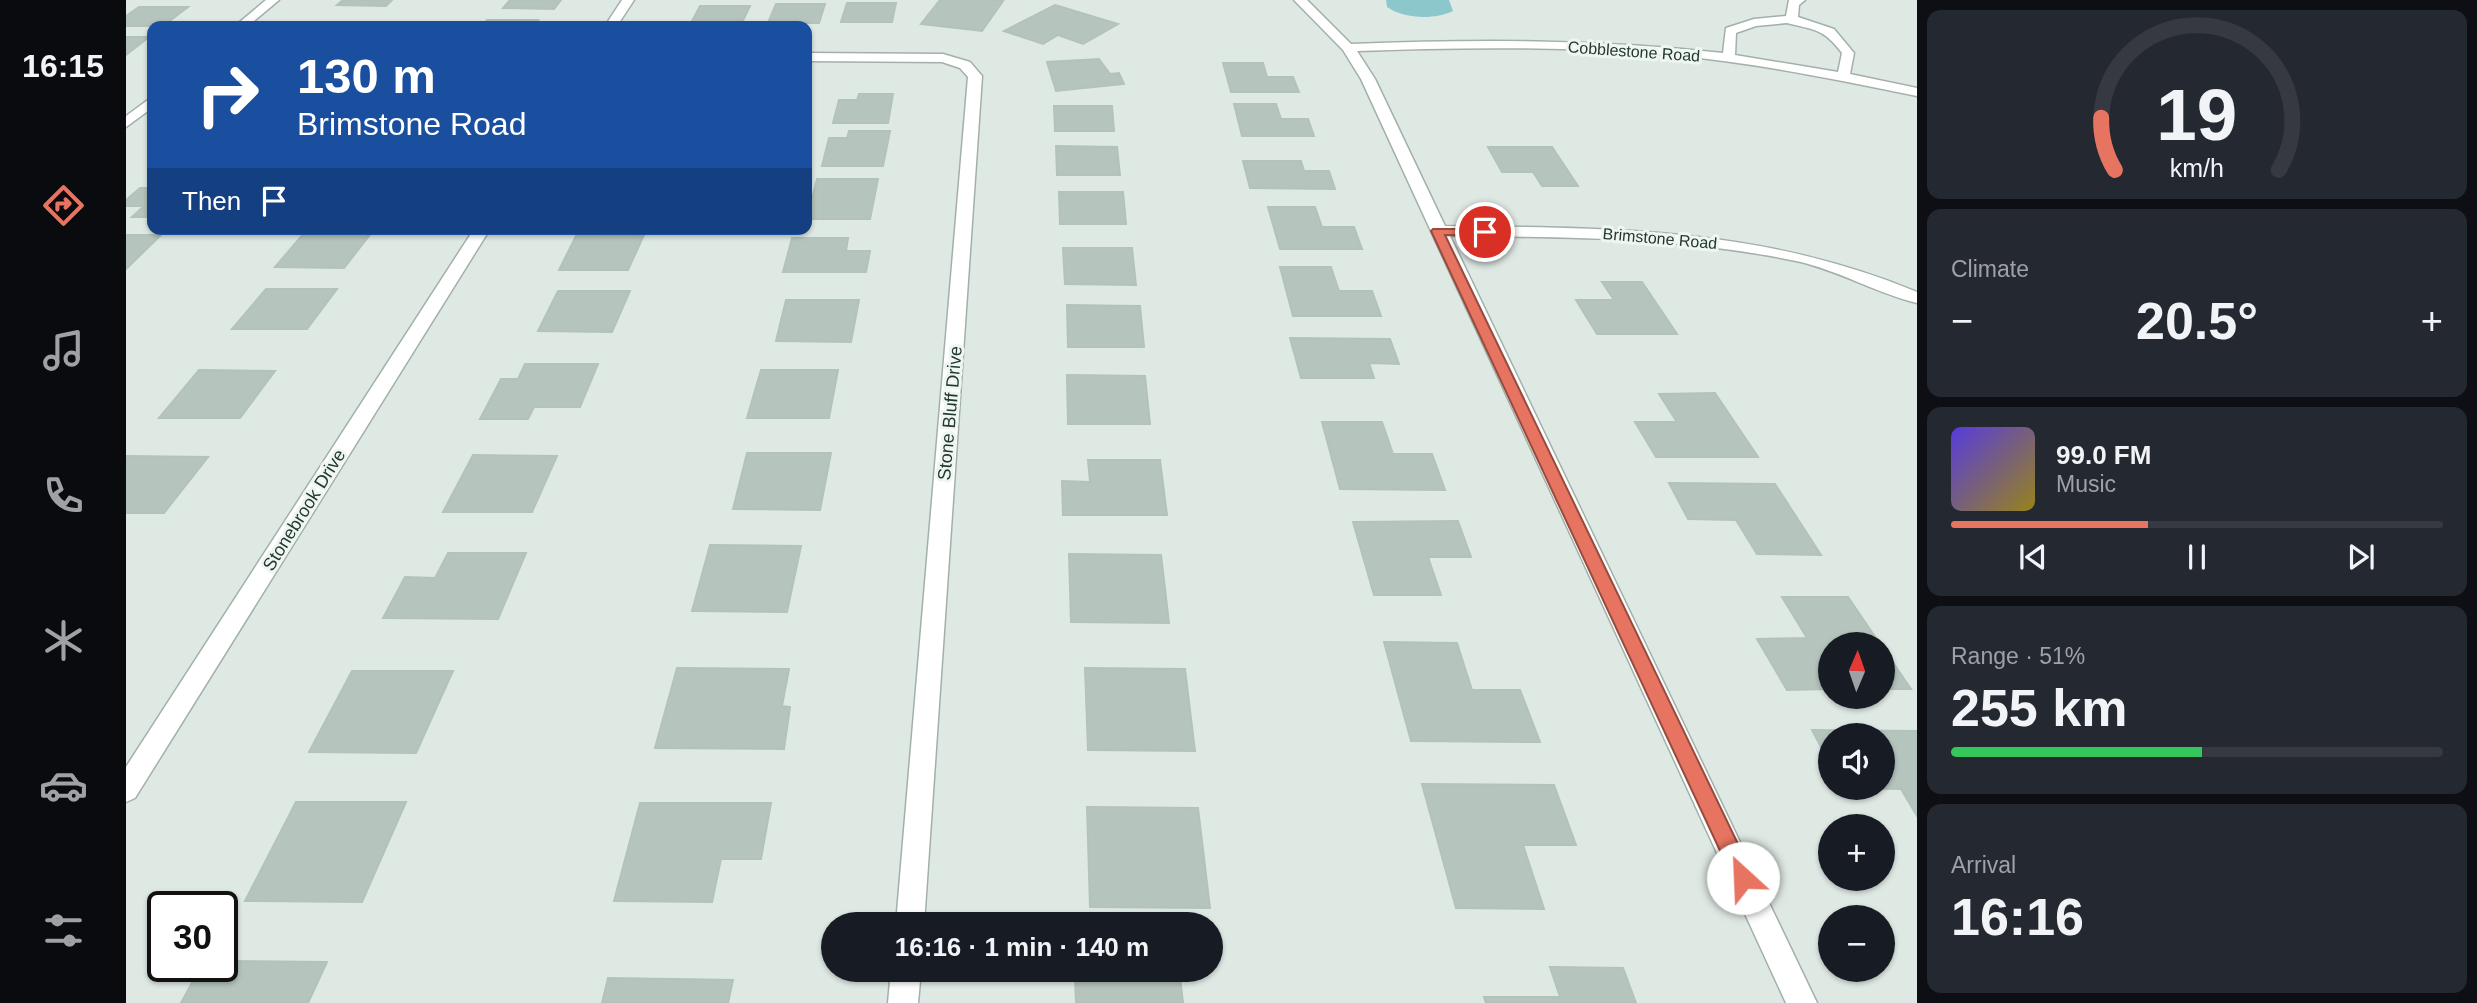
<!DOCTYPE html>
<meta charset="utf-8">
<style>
body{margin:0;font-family:Arial,sans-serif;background:#242831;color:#f1f3f6;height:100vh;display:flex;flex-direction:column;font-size:26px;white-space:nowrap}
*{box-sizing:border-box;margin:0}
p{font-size:23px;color:#9ea1a6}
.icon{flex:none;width:38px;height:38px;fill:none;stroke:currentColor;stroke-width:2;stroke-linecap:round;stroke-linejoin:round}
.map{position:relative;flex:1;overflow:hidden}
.side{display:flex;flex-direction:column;gap:10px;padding:10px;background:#0d0f14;width:560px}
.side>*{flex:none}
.guide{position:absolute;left:21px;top:21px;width:665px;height:214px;border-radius:14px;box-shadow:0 2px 5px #0004;background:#1a4fa0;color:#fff;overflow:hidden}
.needle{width:46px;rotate:2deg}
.controls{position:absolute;left:1692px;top:632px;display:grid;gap:14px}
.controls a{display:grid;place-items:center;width:77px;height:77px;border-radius:50%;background:#171b24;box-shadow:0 2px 5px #0004;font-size:35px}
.speed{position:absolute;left:21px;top:891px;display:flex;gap:14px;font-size:35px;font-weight:700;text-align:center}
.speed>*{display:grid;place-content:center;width:91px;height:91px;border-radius:50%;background:#171b24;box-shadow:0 2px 5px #0004;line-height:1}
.speed .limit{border:4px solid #111;border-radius:10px;background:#fff;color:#111}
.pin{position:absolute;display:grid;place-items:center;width:60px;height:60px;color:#fff;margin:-30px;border:4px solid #fff;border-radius:50%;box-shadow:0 2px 7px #0007}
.me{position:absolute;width:77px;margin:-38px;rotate:335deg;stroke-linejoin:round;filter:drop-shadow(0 0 5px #0008)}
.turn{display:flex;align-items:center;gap:24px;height:147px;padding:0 35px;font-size:32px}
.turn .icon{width:91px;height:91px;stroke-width:2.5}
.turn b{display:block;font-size:49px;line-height:60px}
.then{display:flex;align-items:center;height:66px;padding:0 35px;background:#0003;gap:14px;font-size:26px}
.big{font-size:52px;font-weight:700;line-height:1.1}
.side .tile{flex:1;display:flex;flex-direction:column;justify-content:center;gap:10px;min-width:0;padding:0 24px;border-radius:14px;background:#242831}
.side .dial{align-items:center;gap:0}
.dial svg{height:182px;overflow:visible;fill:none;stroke:#363941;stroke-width:7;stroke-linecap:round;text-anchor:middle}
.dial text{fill:#f1f3f6;stroke:none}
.song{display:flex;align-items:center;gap:21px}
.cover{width:84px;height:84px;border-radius:10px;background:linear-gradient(135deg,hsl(250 70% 55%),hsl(50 70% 35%))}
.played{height:7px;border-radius:4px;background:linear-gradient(90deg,#e77460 40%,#363941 40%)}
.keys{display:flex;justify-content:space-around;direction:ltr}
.heat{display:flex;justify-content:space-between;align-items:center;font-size:38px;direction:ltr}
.charge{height:10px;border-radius:5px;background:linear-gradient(90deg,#34c759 51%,#363941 0)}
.trip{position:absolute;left:695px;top:912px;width:402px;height:70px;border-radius:35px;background:#171b24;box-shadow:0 2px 5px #0004;font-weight:700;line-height:70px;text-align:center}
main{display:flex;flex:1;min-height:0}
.tabs{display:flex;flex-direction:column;width:126px;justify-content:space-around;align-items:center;background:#090b0e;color:#9ea1a6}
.tabs .icon{width:49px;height:49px}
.tabs .active{color:#e77460}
.tabs b{font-size:32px;color:#f1f3f6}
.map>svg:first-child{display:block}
</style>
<main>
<nav class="tabs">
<b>16:15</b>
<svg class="icon active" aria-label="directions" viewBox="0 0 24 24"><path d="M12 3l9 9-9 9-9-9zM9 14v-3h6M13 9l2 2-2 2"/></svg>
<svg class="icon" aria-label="music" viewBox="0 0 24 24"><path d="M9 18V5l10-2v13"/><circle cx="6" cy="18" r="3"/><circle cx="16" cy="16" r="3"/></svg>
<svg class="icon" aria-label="phone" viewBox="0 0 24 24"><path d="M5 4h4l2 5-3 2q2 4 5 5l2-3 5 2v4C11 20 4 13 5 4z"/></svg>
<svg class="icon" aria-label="climate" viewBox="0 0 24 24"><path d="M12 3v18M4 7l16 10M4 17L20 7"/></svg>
<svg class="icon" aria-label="car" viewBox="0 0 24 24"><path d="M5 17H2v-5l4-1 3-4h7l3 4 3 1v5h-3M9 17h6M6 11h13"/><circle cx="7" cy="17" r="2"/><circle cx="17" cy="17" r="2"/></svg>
<svg class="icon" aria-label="filters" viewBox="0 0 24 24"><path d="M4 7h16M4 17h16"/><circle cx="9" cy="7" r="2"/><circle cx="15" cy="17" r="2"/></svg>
</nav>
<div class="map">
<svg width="1791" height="1003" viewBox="0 0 1791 1003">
<rect width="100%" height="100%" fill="#dfe9e4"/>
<path fill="#8bc7cb" d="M1260,0H1323L1327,11C1308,20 1278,19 1261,7Z"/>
<path fill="#b5c4bd" stroke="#b3c2ba" stroke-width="2" d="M217,0H266L260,6L211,5Z
M384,0H435L428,9L377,8Z
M814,0H869L877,1L856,31L795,24Z
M721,3H770L766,22H715Z
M650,4H699L693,23H642Z
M929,5L992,24L957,44L932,35L917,44L878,31Z
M574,6H624L615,25H564Z
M13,7H62L37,26H0V16Z
M361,20H412L407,26H356Z
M196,23H246L243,26H192Z
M0,37H23L0,55Z
M973,59L984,74L993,73L998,84L930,91L921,62Z
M1097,63H1137L1141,77H1167L1173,92H1105Z
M733,94H767L762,123H707L713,100H731Z
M1108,104H1150L1155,119H1182L1188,136H1116Z
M928,106H986L988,131H929Z
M723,131H764L757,166H696L703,138H721Z
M930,146L991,147L994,175H931Z
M1362,147H1426L1452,186H1416L1407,172H1376Z
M1117,161H1175L1178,171H1203L1209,189L1124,188Z
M691,179H752L744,219H681Z
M14,188H26V217H6L18,206H0V200Z
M933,192H997L1000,224H934Z
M1142,207H1189L1196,227H1228L1236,249H1154Z
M179,232H246L218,268L149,267Z
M451,234L518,235L502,270H433Z
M0,235H35L0,269Z
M666,238H722L720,251H744L740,272H657Z
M937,248H1006L1010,285L939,284Z
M1154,267H1205L1213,291H1246L1255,316H1167Z
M1476,282H1516L1551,334H1471L1450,300H1488Z
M140,289H211L181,329H106Z
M432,291H504L486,332L412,331Z
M660,300H733L725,342L650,341Z
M941,305L1014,306L1018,347H942Z
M1164,338L1264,339L1273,364L1243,363L1248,378H1175Z
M399,364H472L454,407H408L402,419H354L375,379H392Z
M73,370L149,371L114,418H33Z
M635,370H712L703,418H621Z
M941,375L1019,376L1024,424H942Z
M1589,393L1632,457H1530L1509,422H1551L1533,394Z
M1196,422H1256L1267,454H1306L1319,490L1214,489Z
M621,453H705L694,510L607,509Z
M347,455L431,456L406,512H317Z
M0,456L82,457L38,513H0Z
M962,460H1034L1041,515H937L936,481L964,482Z
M1543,483L1649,484L1695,555L1631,554L1610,520L1562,519Z
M1332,521L1345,557H1302L1315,595H1248L1227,522Z
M584,545L675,546L661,612L566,611Z
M322,553H400L372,619L257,618L279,577L309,578Z
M943,554L1035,555L1043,623L945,622Z
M1656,597H1722L1754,644H1704V689L1661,690L1631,639L1681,638Z
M1258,642L1331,643L1346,690H1394L1414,742L1285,741Z
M1757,648L1785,689H1757Z
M551,668L663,669L656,706L664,707L658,749L529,748Z
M959,668L1059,669L1069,751L962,750Z
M226,671H327L290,753L183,752Z
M1686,730L1791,731V816L1775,789L1718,788H1757V735H1704V764Z
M1296,784L1428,785L1450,845H1397L1418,909L1330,908Z
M170,802H280L236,902L119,901Z
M514,803H645L635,859H595L586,902L488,901Z
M961,807L1072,808L1084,908L964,907Z
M96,961L201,962L182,1003H55L75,966H96Z
M1424,967L1497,968L1510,1003H1360L1358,997H1434Z
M949,977H1054L1057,1003H950Z
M482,978L607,980L602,1003H476Z"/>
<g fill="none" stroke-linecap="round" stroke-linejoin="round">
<g stroke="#a3b0aa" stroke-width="3">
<path id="minor" d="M140,0H153L122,26H109Z
M496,0H508L491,26H479Z
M1168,0H1181L1225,44C1350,39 1473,39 1597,53L1600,28L1628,19L1660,16L1663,0H1679L1673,5L1672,17L1708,29L1728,53L1724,74L1791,88V96C1713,80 1635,64 1555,56C1447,46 1339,47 1231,51L1249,79L1319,226C1486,228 1634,227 1791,292V303C1750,293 1712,270 1670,261C1556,237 1440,237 1324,236L1691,1003H1660L1235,79L1217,50ZM1661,23C1688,30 1697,28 1716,53L1712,72L1609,55L1610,33L1630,26Z
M681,53L817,54L844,62L856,76L798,924H770L842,77L834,68L816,62L681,61Z
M26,97V108L0,127V116Z
M348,229H364L9,798L0,802V767Z
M765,970H795L792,1003H762Z"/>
</g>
<use href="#minor" fill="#fff" fill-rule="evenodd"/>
</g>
<path fill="#e77460" stroke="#964b3e" stroke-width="2" d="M1307,229H1359L1365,232L1359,236L1319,235L1625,871L1628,878L1625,885L1617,888L1610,885L1305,231Z"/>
<g text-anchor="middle" stroke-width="6" stroke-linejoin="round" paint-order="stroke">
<g font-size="16" fill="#223830" stroke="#eff6f2">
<text transform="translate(1508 51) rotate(4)" y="6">Cobblestone Road</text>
<text transform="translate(1534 238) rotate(5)" y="6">Brimstone Road</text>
</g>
<g font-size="18" fill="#223830" stroke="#eff6f2">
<text transform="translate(824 413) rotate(-85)" y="6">Stone Bluff Drive</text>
<text transform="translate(178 510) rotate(-58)" y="6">Stonebrook Drive</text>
</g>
</g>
</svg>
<div class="controls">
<a><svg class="needle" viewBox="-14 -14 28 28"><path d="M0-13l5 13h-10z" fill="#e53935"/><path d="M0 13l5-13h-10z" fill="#9ea1a6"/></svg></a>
<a><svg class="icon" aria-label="sound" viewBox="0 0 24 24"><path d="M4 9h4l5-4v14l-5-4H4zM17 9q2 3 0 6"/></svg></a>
<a>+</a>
<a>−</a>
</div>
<div class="speed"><div class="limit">30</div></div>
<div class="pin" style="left:1359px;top:232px;background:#d93025"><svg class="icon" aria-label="arrive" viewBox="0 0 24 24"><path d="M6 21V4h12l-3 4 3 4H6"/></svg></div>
<svg class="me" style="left:1617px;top:878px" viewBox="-20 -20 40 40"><circle r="19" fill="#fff"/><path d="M0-13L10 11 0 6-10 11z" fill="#e77460"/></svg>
<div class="trip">16:16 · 1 min · 140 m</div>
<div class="guide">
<div class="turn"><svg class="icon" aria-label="right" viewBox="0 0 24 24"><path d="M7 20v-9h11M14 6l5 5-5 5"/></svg><div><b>130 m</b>Brimstone Road</div></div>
<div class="then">Then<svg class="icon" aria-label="arrive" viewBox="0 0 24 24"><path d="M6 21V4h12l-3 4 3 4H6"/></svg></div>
</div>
</div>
<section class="side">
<div class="tile dial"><svg viewBox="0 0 100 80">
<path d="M14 69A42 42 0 1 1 86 69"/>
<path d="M14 69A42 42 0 0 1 8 46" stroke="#e77460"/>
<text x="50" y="56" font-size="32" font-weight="700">19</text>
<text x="50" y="72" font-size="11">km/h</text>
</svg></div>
<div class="tile"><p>Climate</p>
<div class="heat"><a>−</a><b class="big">20.5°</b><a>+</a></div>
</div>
<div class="tile">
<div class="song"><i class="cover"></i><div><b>99.0 FM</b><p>Music</p></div></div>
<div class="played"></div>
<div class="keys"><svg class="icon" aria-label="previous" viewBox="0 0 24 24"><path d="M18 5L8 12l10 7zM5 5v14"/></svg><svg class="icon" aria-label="pause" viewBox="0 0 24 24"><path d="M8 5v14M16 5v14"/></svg><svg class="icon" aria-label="next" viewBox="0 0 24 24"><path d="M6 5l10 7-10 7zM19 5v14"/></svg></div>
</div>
<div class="tile"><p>Range · 51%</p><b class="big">255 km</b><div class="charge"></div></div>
<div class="tile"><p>Arrival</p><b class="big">16:16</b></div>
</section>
</main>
